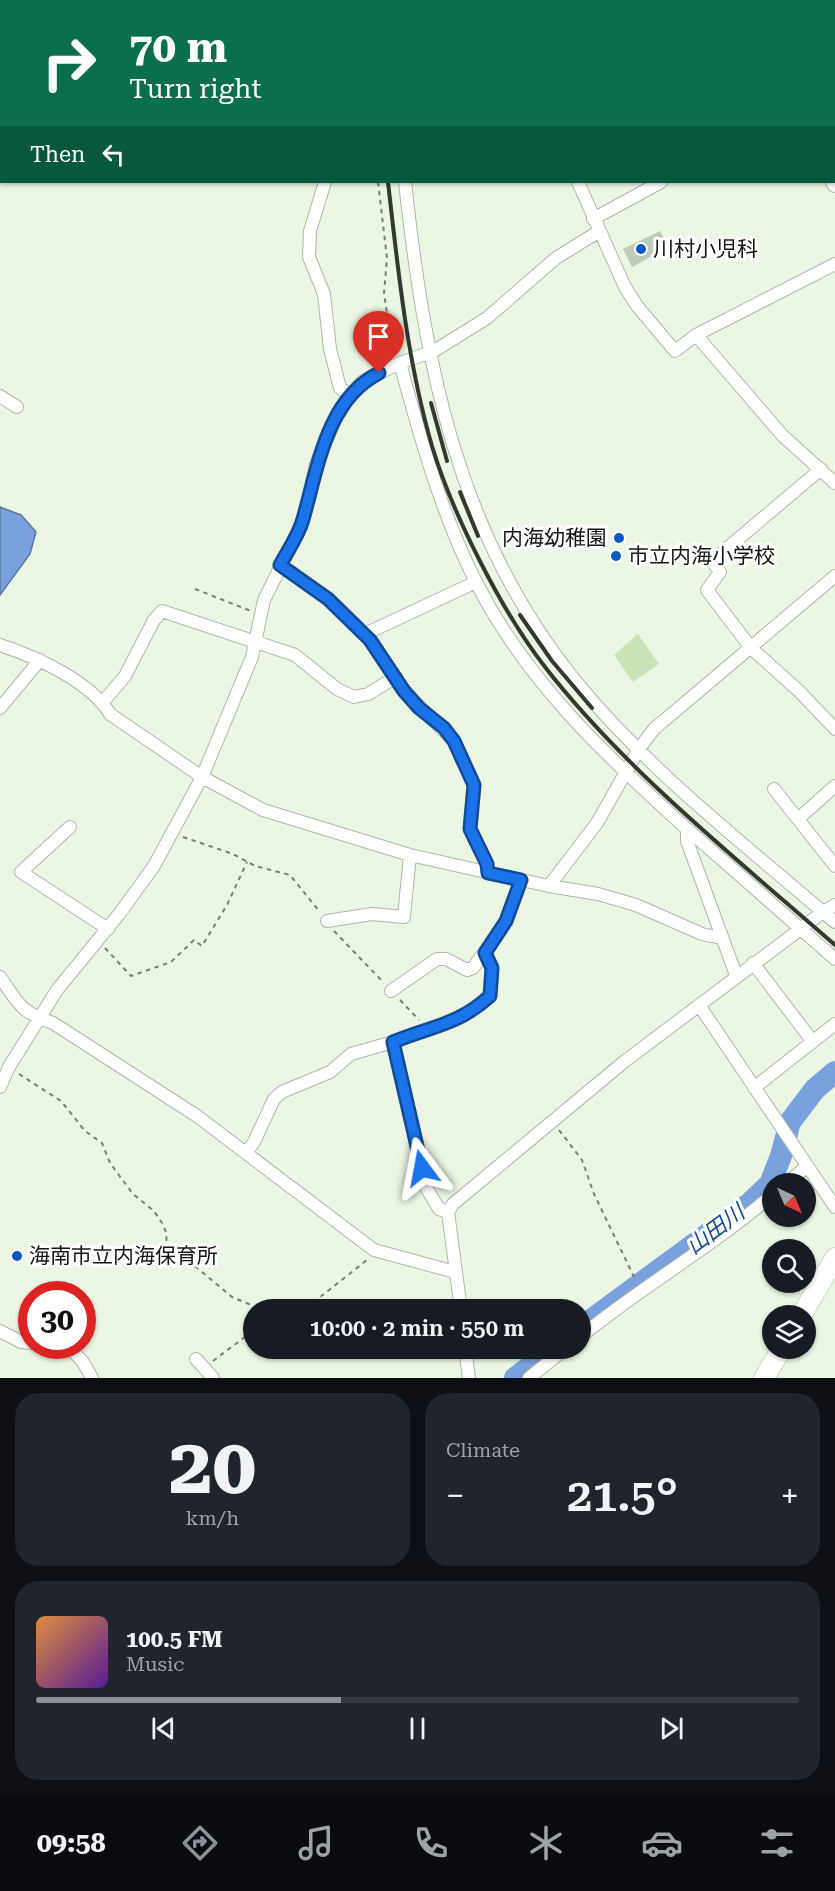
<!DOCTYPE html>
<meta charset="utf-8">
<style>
body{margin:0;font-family:"Roboto Serif","Noto Sans JP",serif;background:#20242c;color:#f1f3f6;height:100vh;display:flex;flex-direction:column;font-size:22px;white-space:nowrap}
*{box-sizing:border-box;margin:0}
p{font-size:20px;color:#9ea1a6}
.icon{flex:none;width:33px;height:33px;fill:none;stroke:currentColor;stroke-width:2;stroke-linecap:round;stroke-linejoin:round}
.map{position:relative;height:1378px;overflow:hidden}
.sheet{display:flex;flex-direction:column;gap:15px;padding:15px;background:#0d0f14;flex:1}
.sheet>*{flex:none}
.hud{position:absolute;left:0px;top:0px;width:836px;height:183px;box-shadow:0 2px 4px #0004;background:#0b6e4f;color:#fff;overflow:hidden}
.needle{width:39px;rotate:136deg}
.controls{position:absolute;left:762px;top:1173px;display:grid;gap:12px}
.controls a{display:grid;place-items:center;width:54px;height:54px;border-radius:50%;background:#171b24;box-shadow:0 2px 4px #0004;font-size:30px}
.speed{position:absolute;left:18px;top:1281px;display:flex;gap:12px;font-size:30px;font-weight:700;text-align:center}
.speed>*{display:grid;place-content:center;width:78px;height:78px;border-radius:50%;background:#171b24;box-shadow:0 2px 4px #0004;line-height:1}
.speed .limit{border:9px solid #d22;background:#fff;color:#111}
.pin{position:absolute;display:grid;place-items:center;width:51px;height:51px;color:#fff;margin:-62px -26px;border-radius:50% 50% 50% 0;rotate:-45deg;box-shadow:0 0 6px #0007}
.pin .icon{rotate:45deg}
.me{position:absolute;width:66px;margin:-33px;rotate:347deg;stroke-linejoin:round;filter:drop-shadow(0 0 4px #0008)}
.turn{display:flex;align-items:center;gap:21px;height:126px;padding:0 30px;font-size:27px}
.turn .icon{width:78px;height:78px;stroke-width:2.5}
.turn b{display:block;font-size:42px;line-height:51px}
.then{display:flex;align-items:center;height:57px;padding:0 30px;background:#0003;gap:12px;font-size:22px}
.big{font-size:45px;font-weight:600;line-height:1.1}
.sheet .widget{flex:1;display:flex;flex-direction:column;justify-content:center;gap:9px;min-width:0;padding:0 21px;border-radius:24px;background:#20242c}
.sheet .dial{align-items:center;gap:0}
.dial b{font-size:78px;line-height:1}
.song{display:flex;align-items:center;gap:18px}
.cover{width:72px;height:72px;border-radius:9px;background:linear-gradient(135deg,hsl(30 70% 55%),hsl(270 70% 35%))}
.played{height:6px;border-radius:3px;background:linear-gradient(90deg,#8c9099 40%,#363941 40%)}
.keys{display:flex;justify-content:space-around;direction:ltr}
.heat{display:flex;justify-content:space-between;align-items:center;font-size:33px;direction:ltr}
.sheet .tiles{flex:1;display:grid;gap:15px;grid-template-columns:1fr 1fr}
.widget:last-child{grid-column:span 2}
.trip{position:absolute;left:243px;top:1299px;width:348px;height:60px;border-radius:30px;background:#171b24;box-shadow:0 2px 4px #0004;font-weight:600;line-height:60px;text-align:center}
.tabs{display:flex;height:96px;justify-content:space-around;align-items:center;background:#090b0e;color:#9ea1a6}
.tabs .icon{width:42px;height:42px}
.tabs .active{color:#8c9099}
.tabs b{font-size:27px;color:#f1f3f6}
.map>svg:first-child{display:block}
</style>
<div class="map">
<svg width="835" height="1378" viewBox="0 0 835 1378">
<rect width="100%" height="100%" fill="#ebf6e4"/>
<path fill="#cae2b8" d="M638,634L659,664L633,682L614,655Z"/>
<path fill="#79a1dd" stroke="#5a779f" stroke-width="1.5" d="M0,507L21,515L36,532L30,554L0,595Z"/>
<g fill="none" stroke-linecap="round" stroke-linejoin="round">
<path stroke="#79a1dd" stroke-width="22" d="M580,1328L750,1203L770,1184L781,1156L790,1122L815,1089L835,1072
M515,1378L554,1348"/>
</g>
<path fill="#c0caba" d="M660,231L667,244L659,249L660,252L632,267L623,249Z"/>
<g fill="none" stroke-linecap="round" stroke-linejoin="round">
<g stroke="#aeb8a7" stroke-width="14">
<path id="minor" d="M301,0L302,2
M387,0V2
M541,0V2
M622,0L623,2
M731,0L732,2
M249,2L254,0
M654,2L657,0
M0,86L2,85
M834,94L835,93
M834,123H835
M325,182L310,231L309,257L324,294L330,349L340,388L350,395
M405,182C425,365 457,537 578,684C649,770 739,840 823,912L835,905
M578,182L625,287L637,306L675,351L696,335L835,264
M593,219L661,182
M696,335L782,435L835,483
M400,363C420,437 441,513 476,582C526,681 606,756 687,829V841L736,975
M0,396L17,407
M821,469L712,561L720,572L707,590L751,648L800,692L835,729
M281,565L329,599L371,640L404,691L454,741L474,785L470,829L487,864L488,873
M365,634L476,582
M0,645C36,657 90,681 110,714L202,777L263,810L410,855L549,886L598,894L636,905L702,934L721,938
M103,702L125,676L154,620L162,611L295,655L337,689L354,697L368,694L396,677
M0,708L40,660
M774,789L835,866
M798,819L835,786
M70,827L21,872L108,929
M687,829L835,959
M549,886L597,823L639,749L654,729L835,576
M327,921L372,914L404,917L410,855
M753,963L813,1042
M0,977C19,1004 20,1012 53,1023L197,1116L374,1250L455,1272
M391,991L437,959H446L467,970L473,968L506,921L521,880
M699,1005L835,1207
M0,1087L9,1067L57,990L120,913L154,866L202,777L252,657L264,600L303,522L316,464L335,420L350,395L363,381L400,363L434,351L487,318L556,258L598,232
M754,1088L835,1024
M246,1153L254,1142L274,1099L282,1092L330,1072L351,1054L393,1042
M786,1184L806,1167
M448,1212L439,1209L427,1189L393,1042C431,1026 457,1025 490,996L492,968L485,953
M461,1310L448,1212L453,1204L625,1061L823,912L835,922
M0,1331L21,1342L32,1343
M580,1337C642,1286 712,1247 772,1195
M68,1346L83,1362L92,1378
M465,1348L469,1378
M196,1359L213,1378
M529,1378L566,1348"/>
</g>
<g stroke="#aeb8a7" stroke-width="18">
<path id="secondary" d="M756,0V2
M834,182L835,184"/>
</g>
<g stroke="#aeb8a7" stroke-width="21">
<path id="trunk" d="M801,1316L835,1258
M764,1378L782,1348"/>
</g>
<path stroke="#7a8175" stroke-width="2" stroke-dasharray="4.5 4.5" stroke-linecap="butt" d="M358,0V2
M378,182L387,258L384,293L393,354
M195,589L251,611
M183,837L233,854L255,866L290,875L320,912
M334,931L384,983
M105,948L131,976L171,962L194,940L202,946L227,905L247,862
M400,1000L419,1020
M19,1074L61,1101L85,1131L102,1143L110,1163L133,1194L154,1211L162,1223L166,1232L167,1248L196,1267L232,1297L263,1310
M559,1130L582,1160L594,1194L635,1279
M297,1310L315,1301L367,1260
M213,1361L254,1330"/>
<use href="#minor" stroke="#fff" stroke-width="12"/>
<use href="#secondary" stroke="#fff" stroke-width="16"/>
<use href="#trunk" stroke="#fff" stroke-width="20"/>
<path stroke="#343831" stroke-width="4" d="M377,0V2
M388,182C398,270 407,360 432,446C452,513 502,612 545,667C625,770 737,859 835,945
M431,403L447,461
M460,492L478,536
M520,615L552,661L592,708"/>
</g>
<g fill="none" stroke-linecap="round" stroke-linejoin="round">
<g stroke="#114b97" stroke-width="15">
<path id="route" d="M379,373C326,400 318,468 303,519C299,535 288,550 280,565L328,599L370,640L404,691L419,708L444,728L454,741L474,785L470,829L487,864L488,873L521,880L506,921L485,953L492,968L490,996C457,1026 431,1026 393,1042L422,1168"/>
</g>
<use href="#route" stroke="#1a73e8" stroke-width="10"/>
</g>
<g fill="#0959c3" stroke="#fff" stroke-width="2">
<circle cx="641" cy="249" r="6"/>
<circle cx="619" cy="538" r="6"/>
<circle cx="616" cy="556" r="6"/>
<circle cx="17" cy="1256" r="6"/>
</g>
<g text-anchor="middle" stroke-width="6" stroke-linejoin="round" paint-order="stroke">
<g font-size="21" fill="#11140f" stroke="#fff" text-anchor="start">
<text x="653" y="256">川村小児科</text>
<text x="607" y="545" text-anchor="end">内海幼稚園</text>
<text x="628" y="563">市立内海小学校</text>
<text x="29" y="1263">海南市立内海保育所</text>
</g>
<g font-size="22" font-style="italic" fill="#194991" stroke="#fff">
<text transform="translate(715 1229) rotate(-37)" y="8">山田川</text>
</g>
</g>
</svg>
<div class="controls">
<a><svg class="needle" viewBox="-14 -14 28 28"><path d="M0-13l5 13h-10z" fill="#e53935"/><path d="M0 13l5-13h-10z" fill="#9ea1a6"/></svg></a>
<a><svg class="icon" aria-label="search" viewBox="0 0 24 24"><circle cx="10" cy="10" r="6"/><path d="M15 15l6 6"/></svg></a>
<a><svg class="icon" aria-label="layers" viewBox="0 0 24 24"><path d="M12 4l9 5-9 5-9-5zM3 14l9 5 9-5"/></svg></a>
</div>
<div class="speed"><div class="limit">30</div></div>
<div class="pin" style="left:379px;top:373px;background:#d93025"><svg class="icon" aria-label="arrive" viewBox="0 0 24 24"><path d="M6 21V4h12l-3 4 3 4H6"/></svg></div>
<svg class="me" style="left:422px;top:1168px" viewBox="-20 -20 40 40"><path d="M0-17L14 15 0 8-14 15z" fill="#1a73e8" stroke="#fff" stroke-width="4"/></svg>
<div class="trip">10:00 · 2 min · 550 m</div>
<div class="hud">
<div class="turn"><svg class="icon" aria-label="right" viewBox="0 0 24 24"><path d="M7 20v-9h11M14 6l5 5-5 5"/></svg><div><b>70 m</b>Turn right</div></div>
<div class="then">Then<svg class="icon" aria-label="left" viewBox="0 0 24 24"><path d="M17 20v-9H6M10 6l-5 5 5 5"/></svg></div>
</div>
</div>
<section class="sheet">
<div class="tiles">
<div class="widget dial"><b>20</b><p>km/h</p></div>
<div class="widget"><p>Climate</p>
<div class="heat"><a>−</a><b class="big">21.5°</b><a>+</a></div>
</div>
<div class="widget">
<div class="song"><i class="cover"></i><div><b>100.5 FM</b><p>Music</p></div></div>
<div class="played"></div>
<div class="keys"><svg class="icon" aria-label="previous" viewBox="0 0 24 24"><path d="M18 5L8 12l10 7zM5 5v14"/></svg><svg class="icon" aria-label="pause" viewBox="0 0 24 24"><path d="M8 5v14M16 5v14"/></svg><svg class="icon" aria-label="next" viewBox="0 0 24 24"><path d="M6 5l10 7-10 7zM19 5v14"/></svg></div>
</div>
</div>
</section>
<nav class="tabs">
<b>09:58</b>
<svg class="icon active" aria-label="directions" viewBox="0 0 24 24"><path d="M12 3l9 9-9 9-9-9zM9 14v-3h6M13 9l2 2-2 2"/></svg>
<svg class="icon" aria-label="music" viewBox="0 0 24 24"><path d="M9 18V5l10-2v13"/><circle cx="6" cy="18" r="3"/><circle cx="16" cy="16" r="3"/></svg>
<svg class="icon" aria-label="phone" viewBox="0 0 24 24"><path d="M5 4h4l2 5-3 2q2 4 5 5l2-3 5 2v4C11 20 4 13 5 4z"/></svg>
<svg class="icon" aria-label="climate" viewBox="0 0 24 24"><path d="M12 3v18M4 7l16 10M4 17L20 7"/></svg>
<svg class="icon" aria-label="car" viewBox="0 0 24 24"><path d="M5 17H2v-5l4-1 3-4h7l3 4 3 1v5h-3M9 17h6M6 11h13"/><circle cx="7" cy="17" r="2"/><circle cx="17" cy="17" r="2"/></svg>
<svg class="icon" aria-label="filters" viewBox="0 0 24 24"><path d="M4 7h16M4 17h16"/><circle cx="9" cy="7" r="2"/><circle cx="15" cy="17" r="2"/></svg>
</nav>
